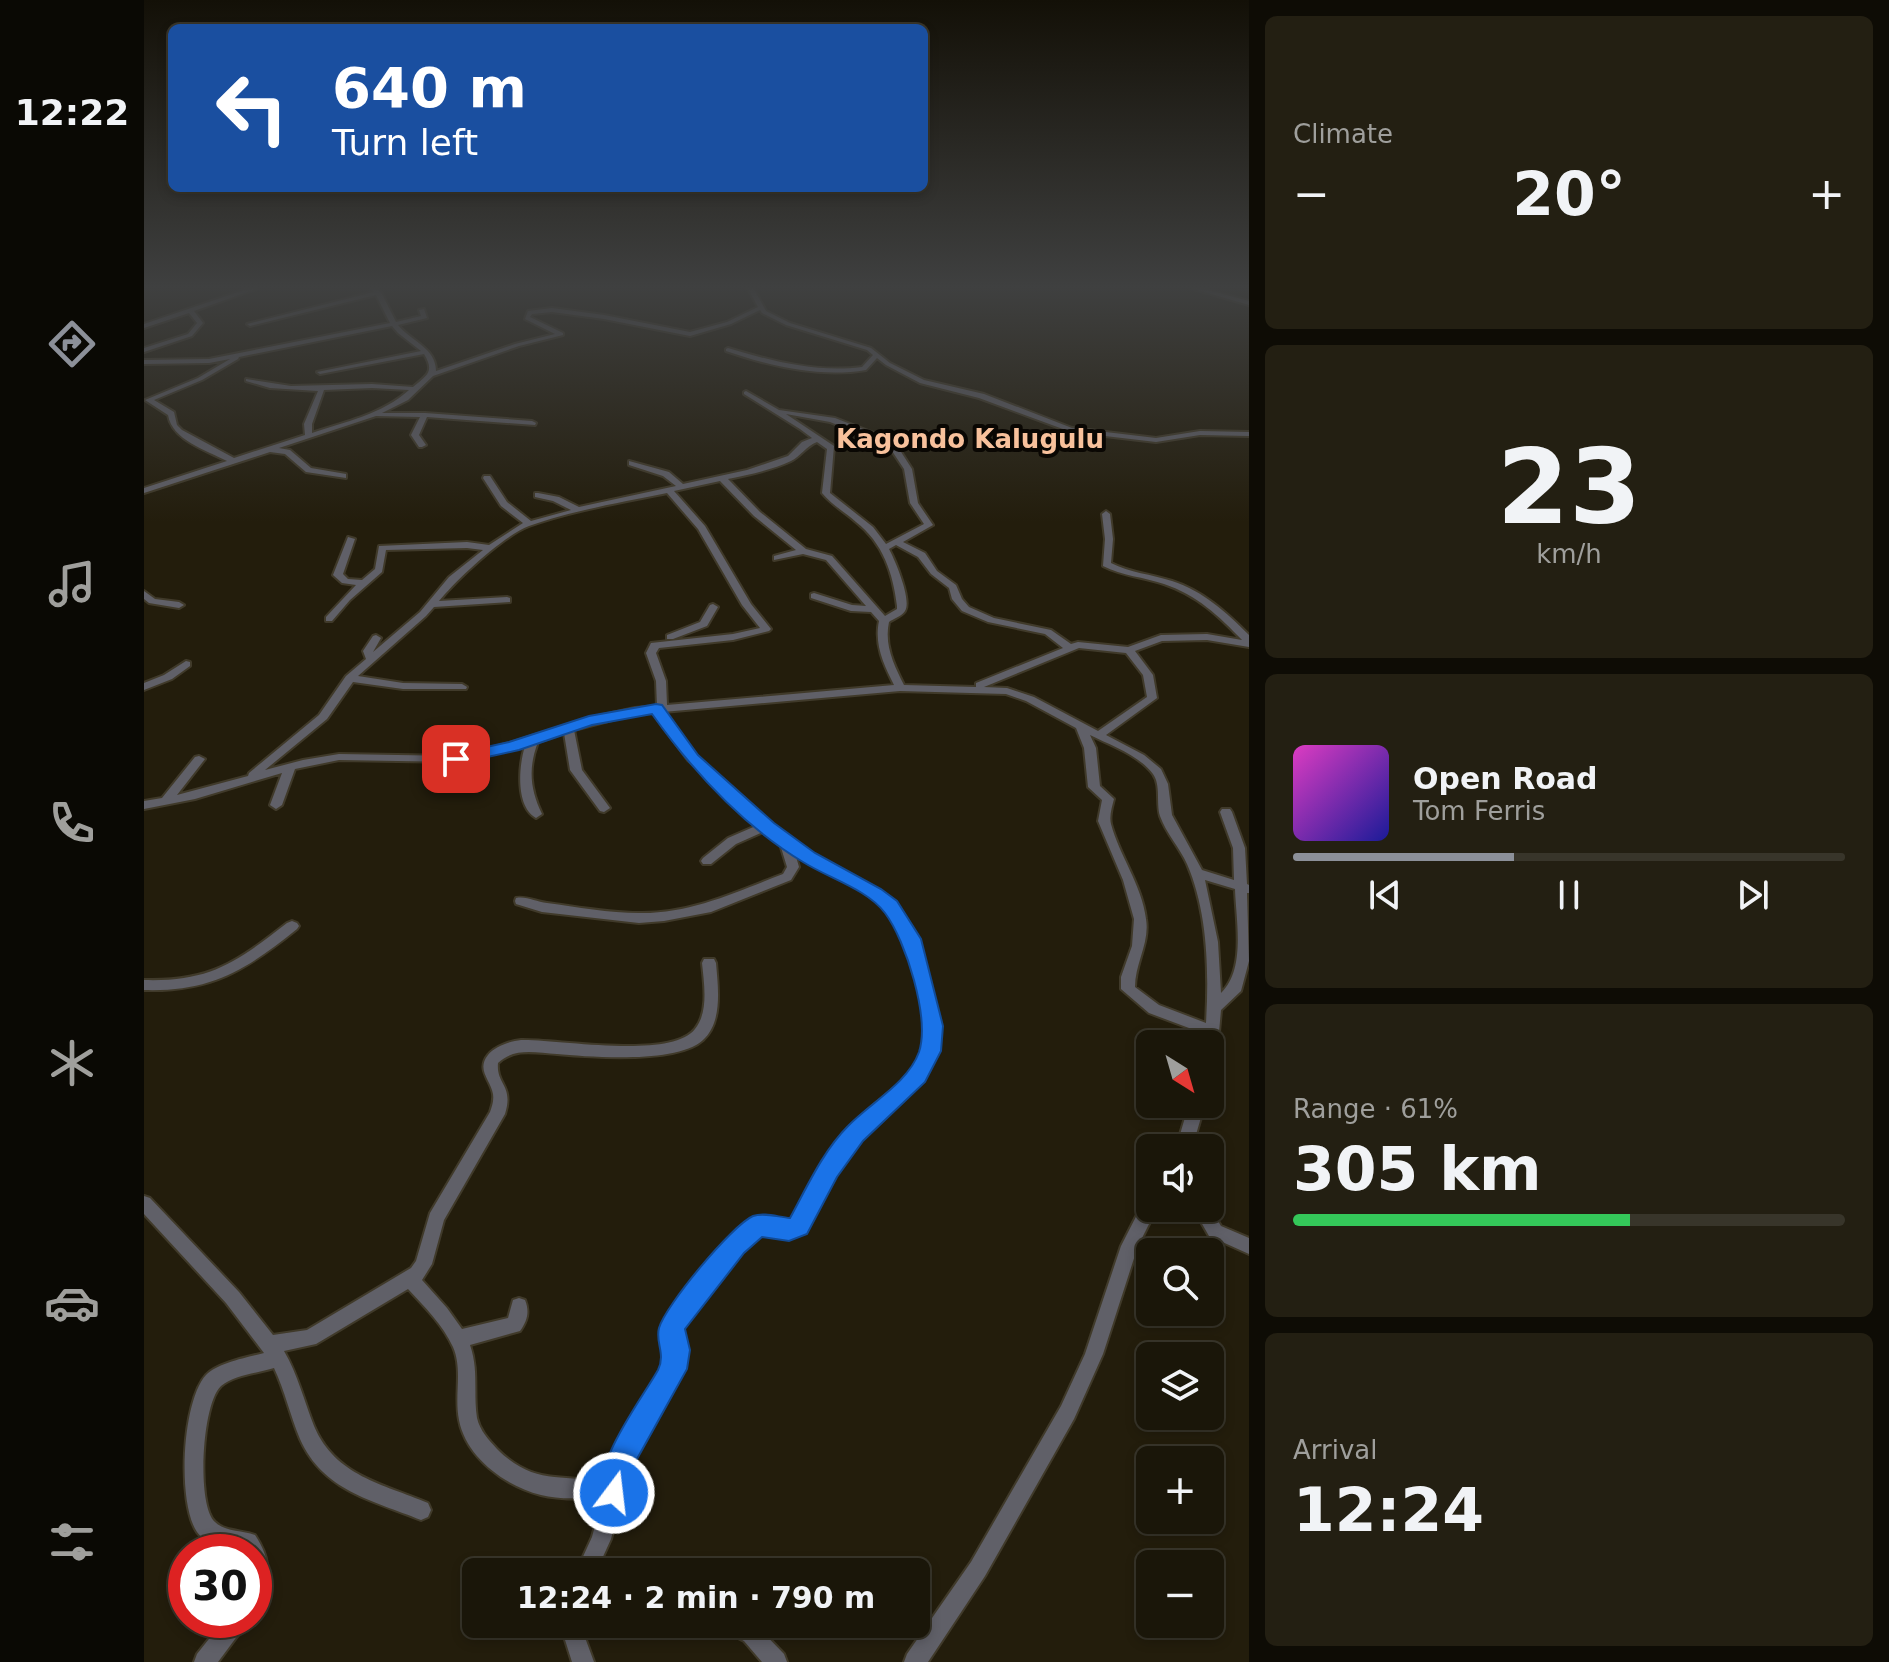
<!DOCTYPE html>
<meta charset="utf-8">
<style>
body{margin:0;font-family:"DejaVu Sans",sans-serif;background:#231f12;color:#f1f3f6;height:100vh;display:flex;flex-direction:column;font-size:30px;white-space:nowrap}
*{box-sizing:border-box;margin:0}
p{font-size:26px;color:#9f9f9c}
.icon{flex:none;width:44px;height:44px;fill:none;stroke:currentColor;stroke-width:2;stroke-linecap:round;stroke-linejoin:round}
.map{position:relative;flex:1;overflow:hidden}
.side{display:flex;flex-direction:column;gap:16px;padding:16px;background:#0e0c05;width:640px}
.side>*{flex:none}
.banner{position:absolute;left:24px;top:24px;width:760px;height:168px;border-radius:12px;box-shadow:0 4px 12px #0003,0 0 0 2px #38352a;background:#1a4fa0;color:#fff;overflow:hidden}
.needle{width:52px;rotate:143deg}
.tools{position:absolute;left:992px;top:1030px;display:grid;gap:16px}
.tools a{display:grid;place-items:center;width:88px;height:88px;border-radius:12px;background:#1a1609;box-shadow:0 4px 12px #0003,0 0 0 2px #38352a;font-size:40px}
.speed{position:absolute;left:24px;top:1534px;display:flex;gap:16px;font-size:40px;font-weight:700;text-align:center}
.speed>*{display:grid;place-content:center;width:104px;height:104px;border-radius:50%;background:#1a1609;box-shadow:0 4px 12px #0003,0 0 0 2px #38352a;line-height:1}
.speed .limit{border:12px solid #d22;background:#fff;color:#111}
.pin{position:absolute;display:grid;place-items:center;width:68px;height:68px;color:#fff;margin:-34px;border-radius:16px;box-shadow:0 4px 12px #0006}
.me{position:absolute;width:88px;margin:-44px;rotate:15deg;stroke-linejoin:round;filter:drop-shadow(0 0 6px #0008)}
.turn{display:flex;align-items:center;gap:28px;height:168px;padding:0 32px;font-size:36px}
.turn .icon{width:104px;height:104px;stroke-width:2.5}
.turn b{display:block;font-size:56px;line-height:68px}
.big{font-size:60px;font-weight:600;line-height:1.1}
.side .widget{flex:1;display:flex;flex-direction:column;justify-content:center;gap:12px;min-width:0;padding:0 28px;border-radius:12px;background:#231f12}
.side .dial{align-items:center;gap:0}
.dial b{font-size:104px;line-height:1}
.song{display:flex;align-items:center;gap:24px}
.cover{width:96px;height:96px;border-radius:12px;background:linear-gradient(135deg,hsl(310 70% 55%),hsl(240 70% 35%))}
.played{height:8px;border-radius:4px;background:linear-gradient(90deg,#8c9099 40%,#38352a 40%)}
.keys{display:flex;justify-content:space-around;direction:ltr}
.heat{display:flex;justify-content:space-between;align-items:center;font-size:44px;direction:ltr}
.charge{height:12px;border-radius:6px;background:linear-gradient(90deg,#34c759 61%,#38352a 0)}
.trip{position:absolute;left:318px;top:1558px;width:468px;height:80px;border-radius:12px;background:#1a1609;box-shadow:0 4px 12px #0003,0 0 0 2px #38352a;font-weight:600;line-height:80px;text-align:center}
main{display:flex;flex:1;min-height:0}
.menu{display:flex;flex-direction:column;width:144px;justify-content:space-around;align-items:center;background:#0a0904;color:#9f9f9c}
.menu .icon{width:56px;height:56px}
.menu .on{color:#8c9099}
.menu b{font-size:36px;color:#f1f3f6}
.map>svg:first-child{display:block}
</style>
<main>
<nav class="menu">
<b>12:22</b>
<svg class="icon on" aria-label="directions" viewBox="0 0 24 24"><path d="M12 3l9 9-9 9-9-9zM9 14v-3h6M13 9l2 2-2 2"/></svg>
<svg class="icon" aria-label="music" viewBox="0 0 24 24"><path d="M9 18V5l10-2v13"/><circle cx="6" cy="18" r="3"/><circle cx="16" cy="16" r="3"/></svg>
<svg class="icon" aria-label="phone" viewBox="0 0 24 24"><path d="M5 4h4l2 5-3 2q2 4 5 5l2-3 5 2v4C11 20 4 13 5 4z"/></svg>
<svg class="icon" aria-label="climate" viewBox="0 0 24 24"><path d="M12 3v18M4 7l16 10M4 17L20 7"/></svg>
<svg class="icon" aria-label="car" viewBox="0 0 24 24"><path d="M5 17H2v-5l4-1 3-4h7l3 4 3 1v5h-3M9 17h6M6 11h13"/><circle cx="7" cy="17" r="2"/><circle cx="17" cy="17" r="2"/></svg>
<svg class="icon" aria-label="filters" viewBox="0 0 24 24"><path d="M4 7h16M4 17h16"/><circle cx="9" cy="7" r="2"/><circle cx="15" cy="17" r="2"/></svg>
</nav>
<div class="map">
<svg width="1105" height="1662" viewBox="0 0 1105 1662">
<rect width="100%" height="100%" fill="#231d0c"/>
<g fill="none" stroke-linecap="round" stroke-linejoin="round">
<g stroke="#403a2a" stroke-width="4">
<path id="street" d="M103,289H112L50,311L59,323L48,336L0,352V348L44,334L53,323L45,313L0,328V324Z
M227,289H233L237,292L252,322L277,316L275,310L280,309L283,318L254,325C267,341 292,348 292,371L371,344L411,334L381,319L384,311L408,308L460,315L546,332L583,322L614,307L604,289H610L622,311L646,323L727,348L746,363L780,380L840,394L928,428L1012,438L1056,431L1105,432V436L1056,435L1012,442L927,432L835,398L776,383L742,365L733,358L722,370C676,378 625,366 582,351V349L584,348C627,361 673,373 718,367L729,355L723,350L642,325L618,313L616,310L587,324L546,336L460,319L408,312L388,314L386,317L419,333V335L375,346L289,376L264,400L238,413H281L388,421L392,423L391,425L283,417L275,435L282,445L278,447H275L267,435L276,417L232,416L135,448L146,450L167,468L202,474V478L162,472L141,454L126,452L0,493V488L83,461C62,450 28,440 24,415L1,400L54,378L86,359L65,363L0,364V360L65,359L246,323L232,295L106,326L103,324L230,292ZM248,326L254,333L277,351L173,372L176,374L280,354C291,372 283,375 269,387L228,384L147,386L102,379V381L126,388L174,391L160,424L161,435L90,458L38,430L33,425L30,412L10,400L58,380L94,359L95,357ZM228,388L265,390C239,414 200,422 168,433V424L180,390Z
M1050,289H1060L1105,301V305Z
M602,391L635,410L691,418L750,441L768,469L774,503L789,525L759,542L781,553L793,571L812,585L818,599L825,607L850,618L907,630L927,644L934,642L984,647L1017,635L1063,634L1098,640C1075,616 1053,595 1020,584C1000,577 978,576 959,566L961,539L958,514L962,511L966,514L969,539L967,563C986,573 1007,574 1028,581C1059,591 1082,612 1105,635V647L1063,640L1018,641L991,651L1009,675L1013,698L962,735L1000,755L1017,769L1024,784L1028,815L1058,870L1090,880L1089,848L1076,812L1078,809H1086L1088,812L1101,848L1103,884L1105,885V893H1103L1105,961L1097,991L1077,1010L1073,1054L1071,1058L1066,1060V1044H1060L1061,1034L1005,1013L977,989V977L988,946L990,919L979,880L954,821L958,800L944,787L940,748L932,728L882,701L862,694L756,691L519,712L552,756L628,824L668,854L735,890L752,903L774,939L789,993L795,1026L793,1051L784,1073L767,1093L747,1107L715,1139L691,1175L660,1231L645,1237L617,1233L586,1264L538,1326L536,1332L541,1350L539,1369L489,1458L467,1539L452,1572H432L448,1537L458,1500C438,1498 416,1500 397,1495C361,1486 322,1457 315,1420C310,1395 319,1370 309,1347C299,1325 280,1306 264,1289L172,1344L140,1351C154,1375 160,1401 170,1426C191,1476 239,1484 284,1503L287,1510L284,1517L277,1520C228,1500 179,1491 156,1439C146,1415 141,1391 130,1368C114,1373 90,1375 77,1386C58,1403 52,1505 71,1522C81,1532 98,1530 111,1535C125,1556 127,1572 117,1595L110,1598V1552C93,1552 64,1548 53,1532C33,1503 38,1401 62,1375C73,1363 104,1357 120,1353L82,1303L0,1214V1196L6,1198L95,1292L129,1335L163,1330L267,1268L272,1261L286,1213L346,1112C348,1106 350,1101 349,1094C347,1080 332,1070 344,1055C351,1046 367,1041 377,1040C414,1039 527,1060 551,1029C565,1012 560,983 558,963L560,959H570L572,963C574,987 579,1022 559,1040C533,1064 447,1057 413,1054C392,1053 371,1047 354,1063C352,1085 370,1085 361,1114L300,1220L288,1264L278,1280L303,1308L318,1329L364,1318L369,1300L375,1298L381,1300C386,1312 383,1321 376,1331L326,1345C335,1371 329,1393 333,1418C336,1431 345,1440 353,1449C390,1486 418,1474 463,1482L473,1447L521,1367L523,1350L518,1332L524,1316L574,1253L608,1220L614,1218L644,1222L648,1221C666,1190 682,1155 706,1128C715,1118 726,1107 737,1099C749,1088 763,1081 773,1066C793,1034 766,931 739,906C714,883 678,874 651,853L655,867L647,880L567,912L520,921L495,923L398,912L372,904L371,901L372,898C383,896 392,902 403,903C433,907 465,913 495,913C546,914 592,892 639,874L643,867L635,841L621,831L592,844L567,864H559L557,861L559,858L584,838L614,825L544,760L509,713L491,714L430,730L438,770L466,808L460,812L456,811L426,770L420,733L394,742C384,768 386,789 398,814L392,818C371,806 375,765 381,746L312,762L195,760L151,769L138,805L132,809L126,805L138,773L51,799L0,809V801L18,798L51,757L55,756L61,759L33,795L104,776L105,773L175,715L202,676L222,659L219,651L229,636L232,635L237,638L229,652L276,612L305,577L339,550L323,548L242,550L238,572L206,600L188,621H182V617L212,585L198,583L189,575L204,537L211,539L199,574L204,579L218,580L231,569L235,546L323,542L345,545L379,523L357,506L339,478L340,476H346L363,502L387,521L427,510L409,501L391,497V493H394L415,497L435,507L532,486L519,476L485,465V461L525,472L539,484L603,470L644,456L658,442L668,438L656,429L600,394V392ZM642,414L686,422L744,445L760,469L766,503L780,524L742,544L729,527L686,493L690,446ZM673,442L683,449L678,493C688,505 701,512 712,522C739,543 749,573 753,606V609L741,616L688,556L662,549L616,512L584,479C604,475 628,470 647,461C657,456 662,446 673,442ZM576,481L610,516L652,550L630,556V560L659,554L682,560L722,606L708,605L670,593L667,594V598L707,611L727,612L735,621C730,645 740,665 750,685L523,705L522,681L512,653L515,648L589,640L625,631L627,629L607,604L561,526L530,491ZM523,493L554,529L598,605L616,628L589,634L507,643L502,653L512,681L513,706L491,708L445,718L366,743L312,756L195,754L159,760L121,770L183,719L209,682L259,689H322L323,687L318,684L259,683L214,676L282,616L290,607L366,602V598L363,597L295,601C313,579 359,536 385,526C426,511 479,502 523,493ZM752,545L774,557L787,574L805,588L808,599L818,611L844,622L901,634L919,648L832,683V687L760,685C750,665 740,645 745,622C749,619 758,616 761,611C768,600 751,560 745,549ZM935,648L982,653L999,675L1003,697L954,731L890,697L863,688L840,687ZM946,735C966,745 995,755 1009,774C1017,785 1012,803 1016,816C1022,833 1036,848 1043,864C1064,912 1065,972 1062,1023L1015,1005L991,987C991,963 1006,943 1002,919C998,885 975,855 967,824C965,816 968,807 970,799L956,786L952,748ZM1061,880L1091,889C1092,921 1102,969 1077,993L1074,942Z
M0,591L11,599L35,602L40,605L35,608L5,603L0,599Z
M569,604L574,607L563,626L529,639H523V635L556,622L566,605Z
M42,661L46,662V666L28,679L0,690V683L20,675Z
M148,921L153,923L155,926L153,929C102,970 67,992 0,990V980C66,982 93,962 143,923Z
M1045,1104H1061L1048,1148H1032Z
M1006,1199V1208H1013L994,1246L959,1354L930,1419L841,1576L784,1662H760L763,1654L827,1562L917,1406L941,1354L977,1246L1000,1201Z
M1049,1208H1066L1077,1226L1105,1238V1254L1065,1236Z
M80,1620H103L100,1627L74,1662H50L53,1654Z
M416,1624H436L450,1662H428Z
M578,1624H610L614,1627L640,1654L643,1662H618L600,1641L581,1631Z"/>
</g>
<use href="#street" fill="#606068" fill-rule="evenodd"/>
</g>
<linearGradient id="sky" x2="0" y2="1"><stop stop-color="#131007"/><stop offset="0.55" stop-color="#3f4040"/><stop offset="1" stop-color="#3f4040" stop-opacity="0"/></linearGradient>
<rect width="1105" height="522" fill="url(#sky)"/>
<path fill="#1a73e8" stroke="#114b97" stroke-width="2" d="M512,704L518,705L554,755L630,823L671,853L737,889L753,901L777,939L799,1026L797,1051L781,1082L719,1141L693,1177L663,1234L645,1241L618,1237L600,1253L541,1329L546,1350L543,1369L493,1459L480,1503L470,1508L460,1503C445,1467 496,1402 514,1370C522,1354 511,1342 515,1328C521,1306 588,1225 609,1216C620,1212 634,1217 646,1218C663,1187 679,1151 704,1126C726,1103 764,1083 775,1052C786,1018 762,941 741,913C723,889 684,878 659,862C599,826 548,770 508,714L448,725L375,750L312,764L304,759L306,755L365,742L445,716Z"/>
<g text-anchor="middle" stroke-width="8" stroke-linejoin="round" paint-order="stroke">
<g font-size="26" font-weight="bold" fill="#f8c19c" stroke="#0a0703">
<text x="826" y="448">Kagondo Kalugulu</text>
</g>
</g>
</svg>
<div class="tools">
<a><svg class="needle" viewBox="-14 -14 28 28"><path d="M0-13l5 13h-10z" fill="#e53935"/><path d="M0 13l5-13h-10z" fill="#9f9f9c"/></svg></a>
<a><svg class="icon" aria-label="sound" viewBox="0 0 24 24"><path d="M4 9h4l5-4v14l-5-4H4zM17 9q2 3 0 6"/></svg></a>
<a><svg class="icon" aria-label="search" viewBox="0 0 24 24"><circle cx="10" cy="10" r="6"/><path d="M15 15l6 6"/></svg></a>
<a><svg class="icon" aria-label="layers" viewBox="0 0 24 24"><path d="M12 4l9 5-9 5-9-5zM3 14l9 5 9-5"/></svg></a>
<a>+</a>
<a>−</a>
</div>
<div class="speed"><div class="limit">30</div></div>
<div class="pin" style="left:312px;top:759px;background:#d93025"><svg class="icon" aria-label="arrive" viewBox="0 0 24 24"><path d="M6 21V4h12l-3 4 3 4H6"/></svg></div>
<svg class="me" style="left:470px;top:1493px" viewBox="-20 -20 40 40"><circle r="17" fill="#1a73e8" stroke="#fff" stroke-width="3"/><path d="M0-11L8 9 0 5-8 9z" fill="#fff"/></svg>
<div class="trip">12:24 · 2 min · 790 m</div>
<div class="banner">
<div class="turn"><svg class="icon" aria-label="left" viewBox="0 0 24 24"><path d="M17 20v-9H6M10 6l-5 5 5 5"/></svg><div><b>640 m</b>Turn left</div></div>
</div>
</div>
<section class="side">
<div class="widget"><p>Climate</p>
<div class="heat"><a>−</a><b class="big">20°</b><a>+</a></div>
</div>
<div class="widget dial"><b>23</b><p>km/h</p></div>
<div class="widget">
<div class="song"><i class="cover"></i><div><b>Open Road</b><p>Tom Ferris</p></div></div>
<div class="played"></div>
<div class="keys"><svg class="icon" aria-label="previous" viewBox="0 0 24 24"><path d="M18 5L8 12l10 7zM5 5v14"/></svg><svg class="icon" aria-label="pause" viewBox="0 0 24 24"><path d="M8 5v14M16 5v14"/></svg><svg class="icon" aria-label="next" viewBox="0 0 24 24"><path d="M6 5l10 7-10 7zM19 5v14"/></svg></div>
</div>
<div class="widget"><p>Range · 61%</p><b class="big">305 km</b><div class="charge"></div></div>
<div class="widget"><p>Arrival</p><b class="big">12:24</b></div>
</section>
</main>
